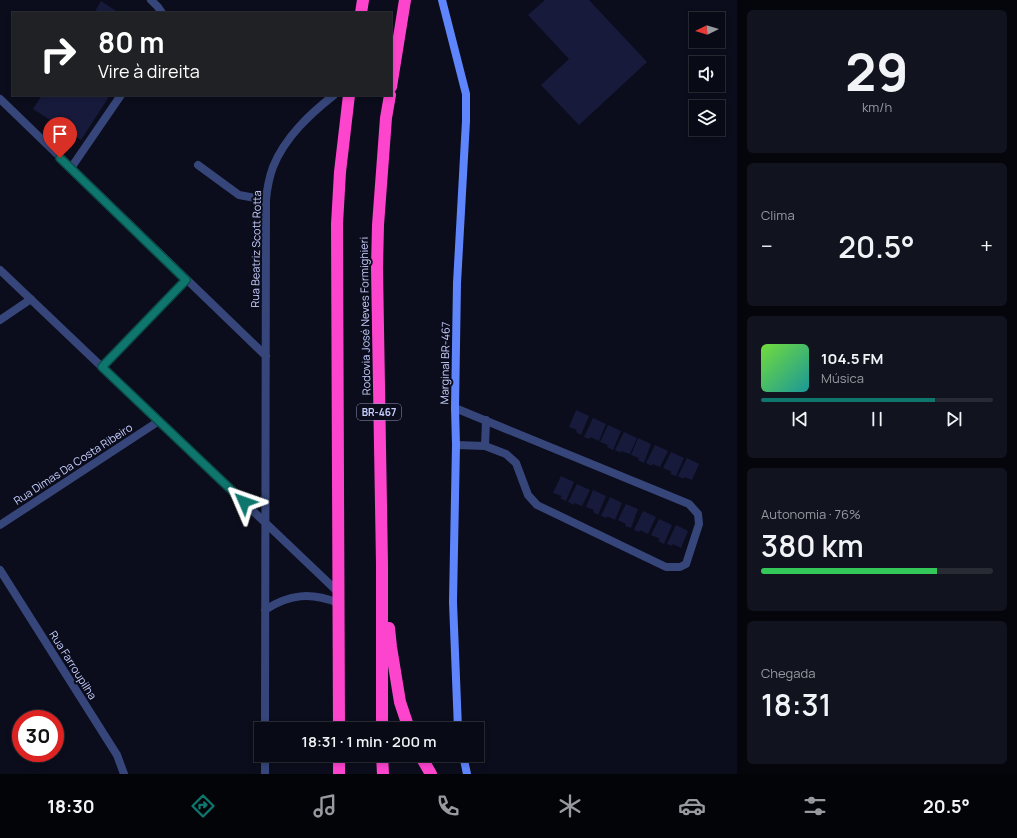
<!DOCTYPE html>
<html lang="pt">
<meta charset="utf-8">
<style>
body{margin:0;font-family:Manrope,sans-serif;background:#11131e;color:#f1f3f6;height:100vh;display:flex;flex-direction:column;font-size:15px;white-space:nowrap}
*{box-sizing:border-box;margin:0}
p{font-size:13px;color:#989aa0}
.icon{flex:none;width:22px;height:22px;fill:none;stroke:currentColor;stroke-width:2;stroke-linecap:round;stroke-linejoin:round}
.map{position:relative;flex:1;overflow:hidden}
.drawer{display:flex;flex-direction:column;gap:10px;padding:10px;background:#04060c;width:280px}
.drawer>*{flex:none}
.banner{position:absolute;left:12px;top:12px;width:380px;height:84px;border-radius:0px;box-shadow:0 2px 6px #0003,0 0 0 1px #292b34;background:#202124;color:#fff;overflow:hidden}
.needle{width:26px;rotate:265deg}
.tools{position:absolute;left:689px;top:12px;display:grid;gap:8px}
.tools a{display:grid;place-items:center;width:36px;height:36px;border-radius:0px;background:#080a15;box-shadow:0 2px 6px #0003,0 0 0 1px #292b34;font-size:20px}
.speed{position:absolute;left:12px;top:710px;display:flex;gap:8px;font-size:20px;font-weight:700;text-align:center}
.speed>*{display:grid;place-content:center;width:52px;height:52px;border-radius:50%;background:#080a15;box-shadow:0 2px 6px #0003,0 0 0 1px #292b34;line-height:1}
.speed .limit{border:6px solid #d22;background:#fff;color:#111}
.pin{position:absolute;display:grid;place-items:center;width:34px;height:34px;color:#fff;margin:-41px -17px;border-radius:50% 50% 50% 0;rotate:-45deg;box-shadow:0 0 4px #0007}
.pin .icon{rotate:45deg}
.me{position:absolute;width:44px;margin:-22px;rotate:313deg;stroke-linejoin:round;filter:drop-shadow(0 0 3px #0008)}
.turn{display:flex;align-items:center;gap:14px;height:84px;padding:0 20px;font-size:18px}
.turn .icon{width:52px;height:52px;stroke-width:2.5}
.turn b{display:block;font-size:28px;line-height:34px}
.big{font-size:30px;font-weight:600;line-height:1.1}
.drawer .widget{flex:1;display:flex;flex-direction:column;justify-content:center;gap:6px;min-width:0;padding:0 14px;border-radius:6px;background:#11131e}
.drawer .dial{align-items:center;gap:0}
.dial b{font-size:52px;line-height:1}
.song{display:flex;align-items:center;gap:12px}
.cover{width:48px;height:48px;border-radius:6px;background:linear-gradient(135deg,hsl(100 70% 55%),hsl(180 70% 35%))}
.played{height:4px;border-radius:2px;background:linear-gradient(90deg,#0f766e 75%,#292b34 75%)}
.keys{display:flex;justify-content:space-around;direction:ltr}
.heat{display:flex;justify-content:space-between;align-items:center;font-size:22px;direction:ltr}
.charge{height:6px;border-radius:3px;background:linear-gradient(90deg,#34c759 76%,#292b34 0)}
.trip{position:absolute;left:254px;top:722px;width:230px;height:40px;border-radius:0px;background:#080a15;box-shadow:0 2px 6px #0003,0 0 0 1px #292b34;font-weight:600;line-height:40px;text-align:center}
.menu{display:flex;height:64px;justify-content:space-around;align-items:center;background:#030408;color:#989aa0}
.menu .icon{width:28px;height:28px}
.menu .on{color:#0f766e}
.menu b{font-size:18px;color:#f1f3f6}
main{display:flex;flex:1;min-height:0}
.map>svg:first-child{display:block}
</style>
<main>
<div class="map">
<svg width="737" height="774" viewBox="0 0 737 774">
<rect width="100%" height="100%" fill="#0b0d1c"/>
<path fill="#181a3c" d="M545,0H589L647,62L579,125L541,85L569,59L528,15Z
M101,1L119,13H94Z
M42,95H110L81,140L33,109Z
M576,410L589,416L581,435L576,432L577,430L569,427Z
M593,418L606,424L599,441L590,437V439L584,437Z
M608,425L621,431L613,450L607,447L608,445L600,442Z
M624,432L637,438L630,454L621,451V453L615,450Z
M638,438L651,444L644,463L638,460L639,458L631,455Z
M655,445L668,451L660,467L652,464V466L646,463Z
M671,452L684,458L676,476L670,474L672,472L663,468Z
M687,458L699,464L692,480L684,477L683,479L678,476Z
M561,476L574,482L566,501L560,498L562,496L553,493Z
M577,484L590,490L582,506L574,503V505L568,502Z
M593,490L606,496L598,515L593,512L594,510L586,507Z
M610,497L622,503L615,520L607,516V518L601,516Z
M626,504L638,509L631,528L625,526L626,524L618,520Z
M643,511L656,517L648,534L640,530L639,532L634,530Z
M659,519L672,525L664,544L658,541L660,539L651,535Z
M676,525L688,531L681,548L673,544L672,546L667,544Z"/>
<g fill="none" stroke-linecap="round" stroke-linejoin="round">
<path stroke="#37467a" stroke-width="8" d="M151,0L158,7L162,13
M198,165L239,195L266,200
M71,168L121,95"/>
<path stroke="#37467a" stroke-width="8" d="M0,99L266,356
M0,270L338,592
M0,320L31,299
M102,367L186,280
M455,408L689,504L698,514L699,524L686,564L680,567H666L537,505L528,495L516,463L506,454L485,446L456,445
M485,446L486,420
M0,525L159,421
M0,570L117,755L124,774
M265,610C289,594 311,592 338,603
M265,729L266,200C267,189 269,178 273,167C285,137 310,114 334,95
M265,774V755"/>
<path stroke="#5f85fd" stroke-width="8" d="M442,0L466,94V121L457,283L455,408L456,445L453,602L458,729
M463,755L467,774"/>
<path stroke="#fc44cc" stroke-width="12" d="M361,13L363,0
M391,87L405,0
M389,628L391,647L400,702L409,729
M339,729L337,224L340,172L349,95
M382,729V564L377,268L378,225L386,118L390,95
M339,755V774
M382,755L383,774
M420,755L431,774"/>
</g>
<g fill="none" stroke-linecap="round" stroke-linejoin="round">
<g stroke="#0a4d48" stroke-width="10">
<path id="route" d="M60,158L186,280L102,367L244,502"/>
</g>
<use href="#route" stroke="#0f766e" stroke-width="7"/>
</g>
<g text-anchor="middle" stroke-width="4" stroke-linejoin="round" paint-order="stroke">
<rect fill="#0b0d1c" stroke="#8f95ba" stroke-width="1" x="357" y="404" width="44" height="16" rx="3"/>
<g font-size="10" font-weight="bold" fill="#c7cffe">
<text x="379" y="416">BR-467</text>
</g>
<g font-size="11" fill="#c7cffe" stroke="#0b0d1c">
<text transform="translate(256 249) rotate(-89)" y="4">Rua Beatriz Scott Rotta</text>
<text transform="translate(365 316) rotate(-91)" y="4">Rodovia José Neves Formighieri</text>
<text transform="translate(445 363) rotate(-89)" y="4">Marginal BR-467</text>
<text transform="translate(73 464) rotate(-33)" y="4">Rua Dimas Da Costa Ribeiro</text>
<text transform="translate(73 665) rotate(58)" y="4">Rua Farroupilha</text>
</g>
</g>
</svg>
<div class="tools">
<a><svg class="needle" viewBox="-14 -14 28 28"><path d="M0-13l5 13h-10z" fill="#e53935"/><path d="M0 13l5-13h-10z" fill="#989aa0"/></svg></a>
<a><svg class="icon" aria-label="sound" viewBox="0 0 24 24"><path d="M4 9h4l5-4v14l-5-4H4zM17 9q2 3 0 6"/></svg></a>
<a><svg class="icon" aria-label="layers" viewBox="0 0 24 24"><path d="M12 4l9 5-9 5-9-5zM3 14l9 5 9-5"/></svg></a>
</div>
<div class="speed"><div class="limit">30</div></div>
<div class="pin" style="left:60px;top:158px;background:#d93025"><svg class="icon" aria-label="arrive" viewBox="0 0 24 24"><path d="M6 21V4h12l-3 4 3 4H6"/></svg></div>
<svg class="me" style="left:244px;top:502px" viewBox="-20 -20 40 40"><path d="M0-17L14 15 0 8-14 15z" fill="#0f766e" stroke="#fff" stroke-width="4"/></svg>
<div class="trip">18:31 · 1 min · 200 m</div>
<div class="banner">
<div class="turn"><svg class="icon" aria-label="right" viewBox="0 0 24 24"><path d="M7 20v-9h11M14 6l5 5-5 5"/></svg><div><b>80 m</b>Vire à direita</div></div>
</div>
</div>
<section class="drawer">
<div class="widget dial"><b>29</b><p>km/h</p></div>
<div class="widget"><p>Clima</p>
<div class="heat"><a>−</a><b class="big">20.5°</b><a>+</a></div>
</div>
<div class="widget">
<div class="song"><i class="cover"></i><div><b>104.5 FM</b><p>Música</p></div></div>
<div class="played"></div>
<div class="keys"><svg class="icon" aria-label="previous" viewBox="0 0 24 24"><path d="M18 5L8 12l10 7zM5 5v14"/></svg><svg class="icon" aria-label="pause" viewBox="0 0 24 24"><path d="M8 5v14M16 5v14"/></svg><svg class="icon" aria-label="next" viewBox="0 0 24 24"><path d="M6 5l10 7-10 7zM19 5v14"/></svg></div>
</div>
<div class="widget"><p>Autonomia · 76%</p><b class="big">380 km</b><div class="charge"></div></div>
<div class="widget"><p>Chegada</p><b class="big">18:31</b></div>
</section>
</main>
<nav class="menu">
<b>18:30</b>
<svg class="icon on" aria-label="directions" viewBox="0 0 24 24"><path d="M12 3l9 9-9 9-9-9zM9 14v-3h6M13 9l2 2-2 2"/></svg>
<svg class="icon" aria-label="music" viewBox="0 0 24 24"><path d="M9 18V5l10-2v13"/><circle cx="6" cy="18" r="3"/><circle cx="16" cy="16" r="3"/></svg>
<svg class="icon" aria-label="phone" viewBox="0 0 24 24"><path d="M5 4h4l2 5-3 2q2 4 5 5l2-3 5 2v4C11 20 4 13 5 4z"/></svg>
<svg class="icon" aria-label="climate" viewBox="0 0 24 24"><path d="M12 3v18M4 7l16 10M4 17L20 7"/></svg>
<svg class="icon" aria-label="car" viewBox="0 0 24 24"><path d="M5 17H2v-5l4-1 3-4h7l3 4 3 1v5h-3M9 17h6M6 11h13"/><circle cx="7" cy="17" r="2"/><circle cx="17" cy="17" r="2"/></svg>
<svg class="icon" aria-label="filters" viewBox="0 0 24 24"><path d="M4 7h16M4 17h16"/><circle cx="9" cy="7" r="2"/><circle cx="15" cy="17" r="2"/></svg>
<b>20.5°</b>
</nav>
